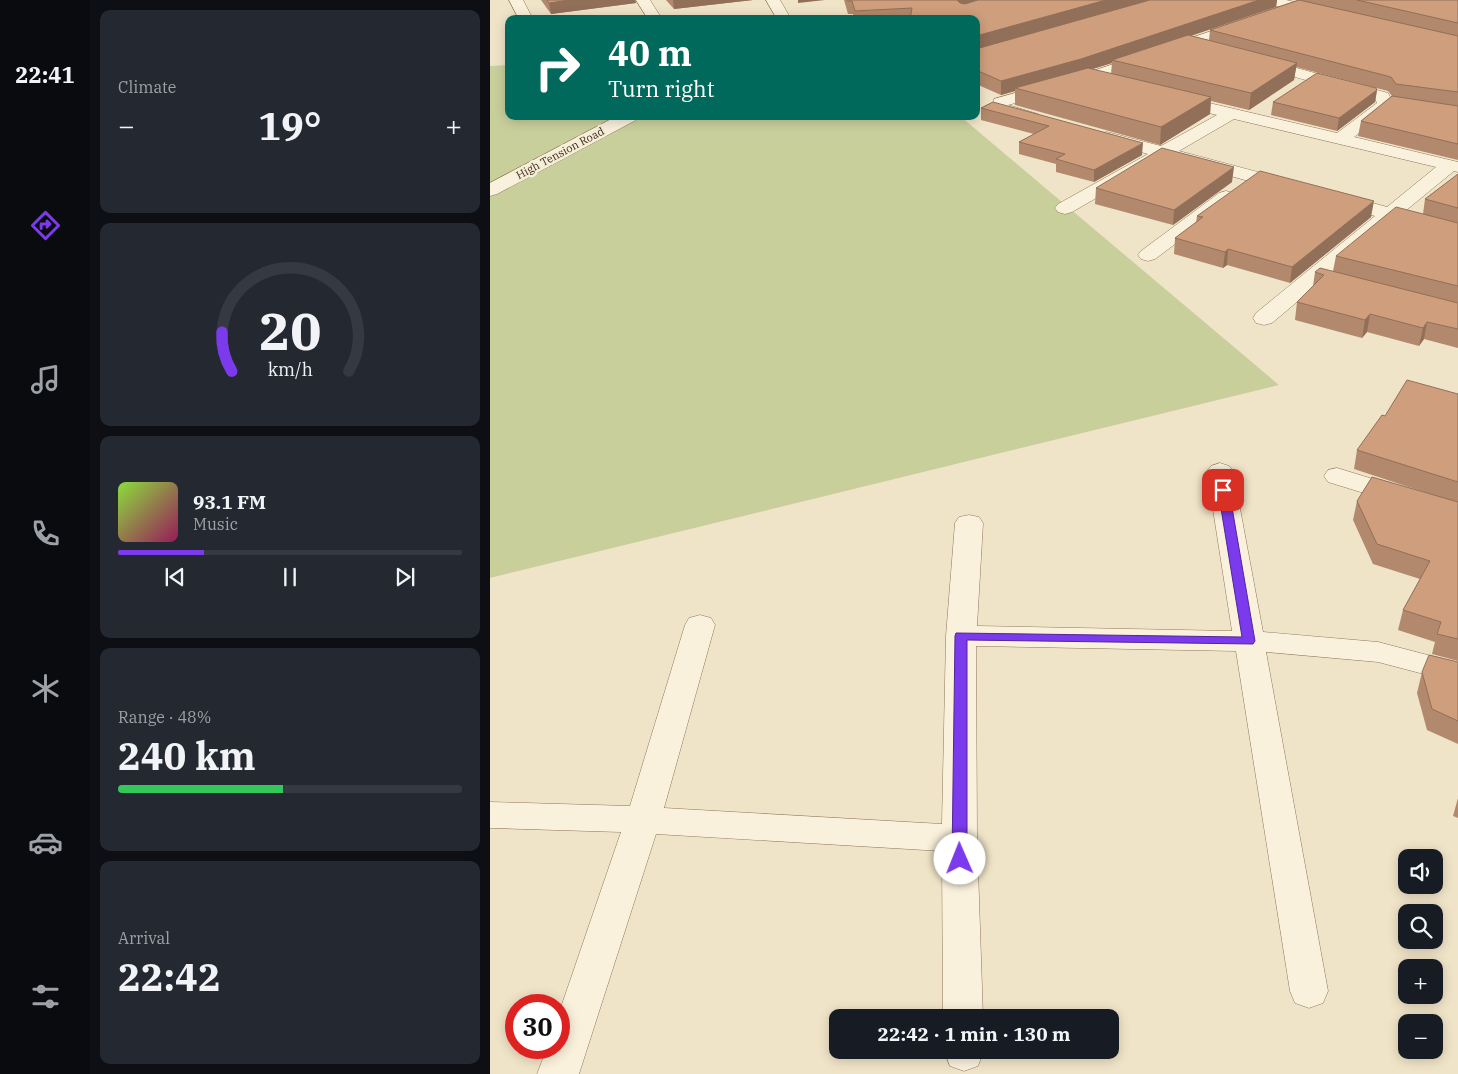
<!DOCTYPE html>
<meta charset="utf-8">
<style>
body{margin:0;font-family:"IBM Plex Serif",serif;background:#242831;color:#f1f3f6;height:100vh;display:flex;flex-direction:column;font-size:19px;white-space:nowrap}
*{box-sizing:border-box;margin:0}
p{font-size:16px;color:#9ea1a6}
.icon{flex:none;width:28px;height:28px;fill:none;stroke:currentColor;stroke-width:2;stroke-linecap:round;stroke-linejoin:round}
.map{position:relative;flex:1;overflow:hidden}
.panel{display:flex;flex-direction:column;gap:10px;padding:10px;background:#0d0f14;width:400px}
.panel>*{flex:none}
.hud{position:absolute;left:15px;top:15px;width:475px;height:105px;border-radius:10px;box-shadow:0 2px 12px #0003;background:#00695c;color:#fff;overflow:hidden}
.buttons{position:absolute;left:908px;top:849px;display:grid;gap:10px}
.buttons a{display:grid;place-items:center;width:45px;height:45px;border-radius:10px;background:#171b24;box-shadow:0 2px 12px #0003;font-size:25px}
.speed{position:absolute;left:15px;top:994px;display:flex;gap:10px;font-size:25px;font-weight:700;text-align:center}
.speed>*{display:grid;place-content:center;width:65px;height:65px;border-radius:50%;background:#171b24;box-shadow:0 2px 12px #0003;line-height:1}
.speed .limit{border:8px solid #d22;background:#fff;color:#111}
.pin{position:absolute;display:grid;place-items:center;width:42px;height:42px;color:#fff;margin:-21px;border-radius:10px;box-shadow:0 2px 8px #0006}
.me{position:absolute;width:55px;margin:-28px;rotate:359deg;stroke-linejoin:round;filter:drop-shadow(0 0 4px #0008)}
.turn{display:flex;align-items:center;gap:18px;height:105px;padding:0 20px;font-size:22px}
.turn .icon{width:65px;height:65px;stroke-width:2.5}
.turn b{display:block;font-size:35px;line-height:42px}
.big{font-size:38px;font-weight:700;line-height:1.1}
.panel .card{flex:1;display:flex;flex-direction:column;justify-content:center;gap:8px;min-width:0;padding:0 18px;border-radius:10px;background:#242831}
.panel .dial{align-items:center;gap:0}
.dial svg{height:130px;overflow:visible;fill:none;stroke:#363941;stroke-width:7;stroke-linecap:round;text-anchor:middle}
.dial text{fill:#f1f3f6;stroke:none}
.song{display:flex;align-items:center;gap:15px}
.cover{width:60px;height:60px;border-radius:8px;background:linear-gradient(135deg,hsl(90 70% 55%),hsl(330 70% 35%))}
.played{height:5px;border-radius:2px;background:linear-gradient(90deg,#7c3aed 25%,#363941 25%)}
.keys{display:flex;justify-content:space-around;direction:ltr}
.heat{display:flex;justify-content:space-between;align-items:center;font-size:28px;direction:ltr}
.charge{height:8px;border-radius:4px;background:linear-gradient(90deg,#34c759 48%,#363941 0)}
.trip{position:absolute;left:339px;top:1009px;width:290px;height:50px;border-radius:10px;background:#171b24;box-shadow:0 2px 12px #0003;font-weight:700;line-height:50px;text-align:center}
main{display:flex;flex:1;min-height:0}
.tab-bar{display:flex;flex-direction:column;width:90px;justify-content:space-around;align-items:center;background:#090b0e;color:#9ea1a6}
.tab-bar .icon{width:35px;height:35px}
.tab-bar .on{color:#7c3aed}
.tab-bar b{font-size:22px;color:#f1f3f6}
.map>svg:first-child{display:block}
</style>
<main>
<nav class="tab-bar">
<b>22:41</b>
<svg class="icon on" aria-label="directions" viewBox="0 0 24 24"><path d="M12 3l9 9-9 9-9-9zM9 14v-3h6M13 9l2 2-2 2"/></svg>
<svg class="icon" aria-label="music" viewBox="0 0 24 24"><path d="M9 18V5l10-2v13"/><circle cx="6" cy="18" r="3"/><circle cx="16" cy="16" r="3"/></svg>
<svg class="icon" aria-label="phone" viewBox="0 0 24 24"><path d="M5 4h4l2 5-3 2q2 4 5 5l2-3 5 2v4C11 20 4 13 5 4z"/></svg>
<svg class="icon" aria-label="climate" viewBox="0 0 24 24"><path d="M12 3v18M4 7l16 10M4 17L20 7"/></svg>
<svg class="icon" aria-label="car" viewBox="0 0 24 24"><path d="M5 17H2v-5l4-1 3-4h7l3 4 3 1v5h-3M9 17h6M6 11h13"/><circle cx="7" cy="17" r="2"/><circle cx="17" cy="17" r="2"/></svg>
<svg class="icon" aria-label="filters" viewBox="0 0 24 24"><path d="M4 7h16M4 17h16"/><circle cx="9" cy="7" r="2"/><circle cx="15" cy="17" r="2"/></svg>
</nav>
<section class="panel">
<div class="card"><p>Climate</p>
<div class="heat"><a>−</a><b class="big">19°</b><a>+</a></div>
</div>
<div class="card dial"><svg viewBox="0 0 100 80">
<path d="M14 69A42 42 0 1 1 86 69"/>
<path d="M14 69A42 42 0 0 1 8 45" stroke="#7c3aed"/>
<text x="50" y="56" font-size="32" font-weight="700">20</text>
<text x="50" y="72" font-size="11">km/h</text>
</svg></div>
<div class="card">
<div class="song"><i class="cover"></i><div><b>93.1 FM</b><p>Music</p></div></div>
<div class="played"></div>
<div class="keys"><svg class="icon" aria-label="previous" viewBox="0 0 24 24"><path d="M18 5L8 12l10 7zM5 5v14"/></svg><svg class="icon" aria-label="pause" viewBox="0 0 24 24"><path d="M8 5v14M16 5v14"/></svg><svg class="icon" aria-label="next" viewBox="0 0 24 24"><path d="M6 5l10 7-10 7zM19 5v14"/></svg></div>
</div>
<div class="card"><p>Range · 48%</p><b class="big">240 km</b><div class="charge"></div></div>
<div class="card"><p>Arrival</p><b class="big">22:42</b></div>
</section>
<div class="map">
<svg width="968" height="1074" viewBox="0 0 968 1074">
<rect width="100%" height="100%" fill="#f0e4c8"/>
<path fill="#c9cf9b" d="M19,65V116H470L789,385L0,578V66Z"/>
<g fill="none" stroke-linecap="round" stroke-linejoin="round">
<g stroke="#8d765c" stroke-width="1">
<path id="minor" d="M19,0H33L43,19H29Z
M146,0H160L172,19H158Z
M276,0H290L301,19H287Z
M770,0H796L837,9L839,12L837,15L832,16L772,3Z
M754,20L759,21L761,24L759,27L603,81H591L589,78L591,75Z
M770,58L898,93L904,104L902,108L864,137L968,162V172L964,171L914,212L968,227V239L903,221L782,323L774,325L766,323L763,318L766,313L885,216L840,203L838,199L840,195L847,193L897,207L946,167L744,119L689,151L805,182L807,186L805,190L798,192L676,158L582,212L575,214L568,212L565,208L568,204L658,154L611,141L608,137L611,133L617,132L671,146L727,115L679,103L677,100L679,97L685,95L847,133L887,103L885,99L765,66L762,63L765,60Z
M561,83L567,85L569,88L567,91L518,105L548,114L550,118L548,122L542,123L504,112L502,108L504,99Z
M127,116H148L146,120L7,194L0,196V183Z
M736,191L743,193L745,197L743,201L665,259L658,261L651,259L648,255L651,251L729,193Z
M730,463L739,466L743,471L773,632L888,642L968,663V683L888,662L776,652L838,991L833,1003L819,1008L805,1003L800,991L746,651L486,646L487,839L493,1018H453L452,851L166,834L89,1074H47L57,1048H69V1013L131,832L0,828V802L140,806L195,625L199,618L210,615L221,618L225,625L174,808L452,824L456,636L465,523L469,517L479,515L489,517L493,523L487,626L742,631L717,471L721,466Z
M847,468L968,505V522L838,482L834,476L838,470Z
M454,1050H494L488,1066L474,1071L460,1066Z"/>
</g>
<use href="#minor" fill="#faf1dc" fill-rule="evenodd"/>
</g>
<path fill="#b2896c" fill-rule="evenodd" d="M51,0H145L146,3L61,14Z
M176,0H263L184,9Z
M354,0H787L786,7L701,36L719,40L720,30L808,0H807H968V160L868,136L871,121L902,96L898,91L806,67L804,80L759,110L721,101L720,114L670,145L525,105V91L511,95L486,84V19H364L363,14H358ZM622,63L621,74L602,69Z
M887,90L885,102L847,131L781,115L783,102Z
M503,102L652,155L604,182L566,172V164L529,154V142L544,134L491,120V108Z
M968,174V348L934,339L929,346L877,332L872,338L805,320L807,302L823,286L825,272L843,271L846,256L933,214L935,199Z
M742,182L683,225L605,204L606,188Z
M707,216L881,217L800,283L737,265L733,268L684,254L685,238L706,223Z
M968,394V661L942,654L945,642L908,630L913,610L930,579L883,564L863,520L867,501L940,494L864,469L867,450L895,416Z
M968,662V744L937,730L927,693L932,672Z
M968,798V818L963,816Z"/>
<path fill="#916f58" d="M80,0H145L146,3L61,14L59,3Z
M183,0H263L184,9Z
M308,0H335L308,3Z
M466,0H490L469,6Z
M616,0H660L486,50V36Z
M769,0H787L786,7L626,61L622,60V63L590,73L525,88V91L511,95V81Z
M807,63L804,80L759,110L761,93Z
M887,90L885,102L847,131L849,118Z
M721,97L720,114L670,145L671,127Z
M653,143L652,155L604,182V170Z
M744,167L742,182L683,225L684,210Z
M884,201L881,217L800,283L802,267Z
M738,249L737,265L733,268L735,252Z
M880,314L877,332L872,338L875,320Z
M937,322L934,339L929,346L933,328Z"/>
<path fill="#cf9f7d" stroke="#916f58" d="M57,0H80L59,3Z
M357,0H467L470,3L475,4L488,0H616L486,36V19H420L422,8L365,11L362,1H358Z
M660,0H769L591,59L511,81L486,70V49Z
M809,0L968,36V92L906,84L901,77L720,30Z
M867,0H968V23Z
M698,35L807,63L761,93L622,60Z
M598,68L721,97L671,127L525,88Z
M827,73L886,88L887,90L849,118L783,102Z
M902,96L968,106V144L871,121Z
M503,102L653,143L604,170L566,159L575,154L529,142L559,126L491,108Z
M672,148L744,167L684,210L606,188Z
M770,171L884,201L802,267L738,249L735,252L685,238L713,217L707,216Z
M968,174V208L935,199Z
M906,207L968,223V286L846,256Z
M830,268L968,303V329L937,322L933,328L880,314L875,320L807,302L834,275L825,272Z
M917,380L968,394V482L867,450L892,415L895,416Z
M882,477L968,502V639L947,634L951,622L913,610L940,561L887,544L867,501Z
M939,655L968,662V721L942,709L932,672Z"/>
<path fill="#7c3aed" stroke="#51269a" d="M733,486L739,490L765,641L763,644L477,640V859L475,863L470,864L465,863L462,859L465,636L466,633L752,637L728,490Z"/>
<g text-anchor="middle" stroke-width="5" stroke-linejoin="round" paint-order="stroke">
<g font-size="11" fill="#3d2e20" stroke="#f7eed8">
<text transform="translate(70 153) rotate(-28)" y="4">High Tension Road</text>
</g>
</g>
</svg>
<div class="buttons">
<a><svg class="icon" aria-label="sound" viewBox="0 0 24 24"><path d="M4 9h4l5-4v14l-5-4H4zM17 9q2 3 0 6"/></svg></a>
<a><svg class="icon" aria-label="search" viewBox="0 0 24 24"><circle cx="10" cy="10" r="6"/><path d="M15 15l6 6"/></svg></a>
<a>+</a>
<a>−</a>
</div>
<div class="speed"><div class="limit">30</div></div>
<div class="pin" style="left:733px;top:490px;background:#d93025"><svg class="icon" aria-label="arrive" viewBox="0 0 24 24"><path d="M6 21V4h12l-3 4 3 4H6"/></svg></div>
<svg class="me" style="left:470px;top:859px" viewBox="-20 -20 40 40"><circle r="19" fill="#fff"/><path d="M0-13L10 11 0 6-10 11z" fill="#7c3aed"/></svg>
<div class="trip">22:42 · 1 min · 130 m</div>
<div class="hud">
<div class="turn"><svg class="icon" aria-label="right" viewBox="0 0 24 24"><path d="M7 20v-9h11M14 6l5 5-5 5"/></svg><div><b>40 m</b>Turn right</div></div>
</div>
</div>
</main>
